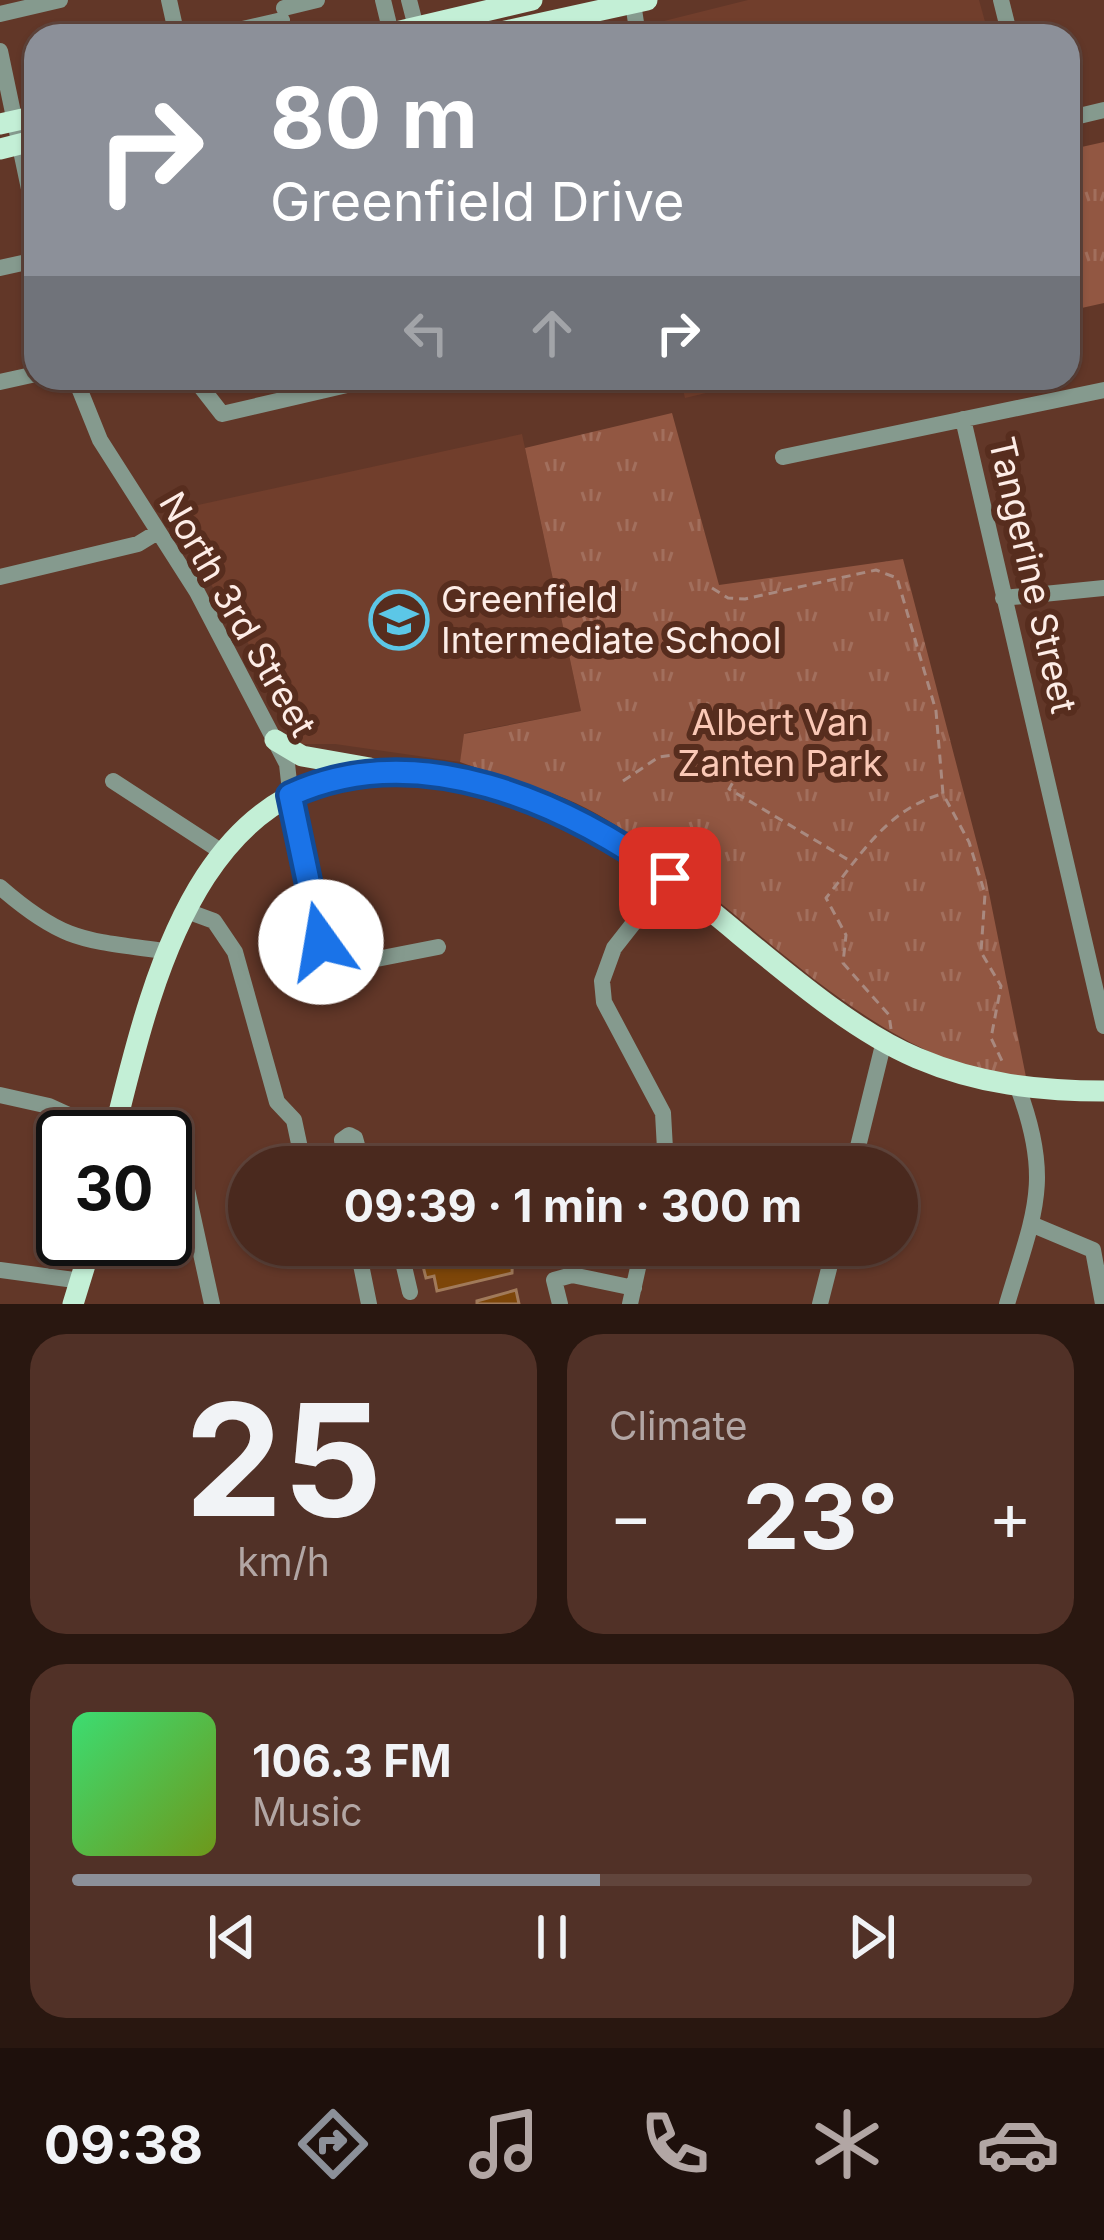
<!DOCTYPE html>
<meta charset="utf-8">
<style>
body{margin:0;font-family:Inter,sans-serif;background:#513127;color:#f1f3f6;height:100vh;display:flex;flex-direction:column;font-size:45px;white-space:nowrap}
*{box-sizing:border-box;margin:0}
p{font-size:39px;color:#b2a6a4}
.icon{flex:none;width:66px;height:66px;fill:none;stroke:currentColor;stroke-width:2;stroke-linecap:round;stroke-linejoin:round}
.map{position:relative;height:1304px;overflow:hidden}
.drawer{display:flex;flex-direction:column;gap:30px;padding:30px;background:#291710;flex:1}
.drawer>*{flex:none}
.hud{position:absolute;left:24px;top:24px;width:1056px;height:366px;border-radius:36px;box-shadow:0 3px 9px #0004,0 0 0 3px #61453c;background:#8c9099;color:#fff;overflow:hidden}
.speed{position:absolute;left:36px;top:1110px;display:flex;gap:24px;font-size:60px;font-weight:700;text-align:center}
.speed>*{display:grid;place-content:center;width:156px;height:156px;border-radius:50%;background:#4a291e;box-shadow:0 3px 9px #0004,0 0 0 3px #61453c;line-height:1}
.speed .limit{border:6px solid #111;border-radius:18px;background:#fff;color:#111}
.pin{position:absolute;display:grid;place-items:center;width:102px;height:102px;color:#fff;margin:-51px;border-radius:24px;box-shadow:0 6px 18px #0006}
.me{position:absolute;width:132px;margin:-66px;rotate:347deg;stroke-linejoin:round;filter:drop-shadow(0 0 9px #0008)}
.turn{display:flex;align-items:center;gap:42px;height:252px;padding:0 48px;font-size:54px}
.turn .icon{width:156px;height:156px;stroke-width:2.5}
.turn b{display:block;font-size:84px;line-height:102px}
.lanes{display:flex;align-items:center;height:114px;padding:0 48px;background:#0003;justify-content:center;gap:60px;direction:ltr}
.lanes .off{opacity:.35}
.big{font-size:90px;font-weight:700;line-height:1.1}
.drawer .widget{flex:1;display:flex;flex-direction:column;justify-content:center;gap:18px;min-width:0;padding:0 42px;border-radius:36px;background:#513127}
.drawer .dial{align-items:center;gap:0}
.dial b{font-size:156px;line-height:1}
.song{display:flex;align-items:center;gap:36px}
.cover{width:144px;height:144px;border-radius:18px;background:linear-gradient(135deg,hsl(140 70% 55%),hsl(80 70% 35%))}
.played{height:12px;border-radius:6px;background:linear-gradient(90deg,#8c9099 55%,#61453c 55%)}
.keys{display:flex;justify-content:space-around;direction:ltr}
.heat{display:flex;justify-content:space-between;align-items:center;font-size:66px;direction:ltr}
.drawer .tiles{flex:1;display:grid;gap:30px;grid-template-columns:1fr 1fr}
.widget:last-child{grid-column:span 2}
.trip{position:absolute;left:228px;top:1146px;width:690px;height:120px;border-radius:60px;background:#4a291e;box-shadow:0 3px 9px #0004,0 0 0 3px #61453c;font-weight:700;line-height:120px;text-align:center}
.menu{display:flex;height:192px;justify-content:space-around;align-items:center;background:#1e100c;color:#b2a6a4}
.menu .icon{width:84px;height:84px}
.menu .on{color:#8c9099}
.menu b{font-size:54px;color:#f1f3f6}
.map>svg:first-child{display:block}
</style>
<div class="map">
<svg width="1104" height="1304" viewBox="0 0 1104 1304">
<defs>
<pattern id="park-tufts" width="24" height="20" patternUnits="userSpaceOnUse" patternTransform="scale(3)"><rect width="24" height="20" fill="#925742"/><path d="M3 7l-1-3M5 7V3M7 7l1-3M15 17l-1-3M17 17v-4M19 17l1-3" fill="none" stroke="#a26f5d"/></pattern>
</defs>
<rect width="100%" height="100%" fill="#623728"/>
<path fill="#713e2c" d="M748,0H979L989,36H604Z
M680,378H769L685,398Z
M522,434L581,711L465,733L460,762L335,744H296L248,643L171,521L189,507Z"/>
<path fill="url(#park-tufts)" d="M1104,142V303L1068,311V150Z
M672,413L719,585L903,559L986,878L1027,1082C851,1054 744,898 597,814C556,790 504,778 460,762L464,734L581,711L525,448Z"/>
<path fill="#7d4609" stroke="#a17a5a" stroke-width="3" d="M453,1245L513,1246L512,1273L437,1291L434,1276L426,1278L421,1258L454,1250Z
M516,1290L519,1304H477V1301Z"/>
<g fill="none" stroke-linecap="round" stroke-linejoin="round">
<path stroke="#a9897f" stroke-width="3" stroke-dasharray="9 6" stroke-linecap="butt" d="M712,588L728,598L745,599L876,570L897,578L936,711L943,794L969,842L985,894L981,952L1001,986L991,1038L1004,1065
M623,781L659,757L696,752L736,777L729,789L852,862
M891,1029L889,1015L843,963L846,935L826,898C860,856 887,809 942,794"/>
<path stroke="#859a8e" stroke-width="16" d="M169,0L177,36
M383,0L391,33
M409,0L416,27
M1001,0L1010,36
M633,3L638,36
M284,8L317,0
M0,14L60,0
M212,36L282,20
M0,51L36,222
M1079,116L1104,110
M0,268L36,260
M75,378L100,440L197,592L287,764L293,818L325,956L341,966L438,947
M194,378L222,414L377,378
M516,378L517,379
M596,378H621
M0,382L36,374
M963,419L1104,1026
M783,457L1104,390
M0,577L138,544L156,533
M1003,598L1104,588
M113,781L222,852
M0,887C63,942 84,940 164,951
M184,910L214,921L235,952L277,1102L294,1120L304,1167
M0,1095L49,1106L117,1137
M165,1157L184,1176L212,1304
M346,1167L342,1140L349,1135L355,1138L363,1167
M666,1167L663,1113L604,1002L602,981L614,948L669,878
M853,1167L884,1041
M1031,1224L1093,1250L1103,1304
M357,1245L369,1304
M399,1245L410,1292
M571,1245L572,1275
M0,1270L82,1281
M560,1304L554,1280L572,1275L634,1288
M630,1304L643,1245
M820,1304L835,1245
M1007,1304C1034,1213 1053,1181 1018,1088"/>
<path stroke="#c3efd6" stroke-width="21" d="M379,36L532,0
M483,36L647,0
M0,124L36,116
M0,149L36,140
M275,740L302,756L370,768
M113,1137C155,964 207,741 435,776C504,787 572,812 630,850C720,909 822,1018 917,1058C978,1084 1039,1091 1104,1091
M73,1304L93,1239"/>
</g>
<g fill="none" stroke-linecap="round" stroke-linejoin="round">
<g stroke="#114b97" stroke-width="30">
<path id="route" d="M321,942L290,795C418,736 564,802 670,878"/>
</g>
<use href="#route" stroke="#1a73e8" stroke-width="21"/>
</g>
<defs>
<g id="school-ring" transform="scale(3)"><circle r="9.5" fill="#572d1e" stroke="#5cc7e7" stroke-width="1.5"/><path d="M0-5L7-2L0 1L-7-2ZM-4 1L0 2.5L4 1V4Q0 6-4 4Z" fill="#5cc7e7"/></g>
</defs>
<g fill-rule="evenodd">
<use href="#school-ring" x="399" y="620"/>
</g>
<g text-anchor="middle" stroke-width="12" stroke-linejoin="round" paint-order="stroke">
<g font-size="36" fill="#fdece6" stroke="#572d1e">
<text transform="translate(1033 575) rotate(77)" y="13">Tangerine Street</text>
<text transform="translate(238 614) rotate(60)" y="13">North 3rd Street</text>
</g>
<g font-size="36" fill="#fdece6" stroke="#572d1e" text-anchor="start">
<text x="441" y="612">Greenfield<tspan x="441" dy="41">Intermediate School</tspan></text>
</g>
<g font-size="36" fill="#fac8b6" stroke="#572d1e">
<text x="780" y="735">Albert Van<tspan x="780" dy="41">Zanten Park</tspan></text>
</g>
</g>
</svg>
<div class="speed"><div class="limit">30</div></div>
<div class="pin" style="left:670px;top:878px;background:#d93025"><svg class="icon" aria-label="arrive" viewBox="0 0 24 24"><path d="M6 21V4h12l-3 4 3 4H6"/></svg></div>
<svg class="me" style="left:321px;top:942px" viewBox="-20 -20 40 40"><circle r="19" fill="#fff"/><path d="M0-13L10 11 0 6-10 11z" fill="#1a73e8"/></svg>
<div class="trip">09:39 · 1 min · 300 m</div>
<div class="hud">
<div class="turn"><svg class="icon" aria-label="right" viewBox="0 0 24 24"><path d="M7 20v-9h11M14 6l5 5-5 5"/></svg><div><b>80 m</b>Greenfield Drive</div></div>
<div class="lanes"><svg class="icon off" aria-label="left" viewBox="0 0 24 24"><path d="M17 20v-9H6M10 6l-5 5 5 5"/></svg><svg class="icon off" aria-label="ahead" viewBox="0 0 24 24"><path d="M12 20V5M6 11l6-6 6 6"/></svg><svg class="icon" aria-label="right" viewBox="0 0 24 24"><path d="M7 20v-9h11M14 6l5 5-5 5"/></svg></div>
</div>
</div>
<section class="drawer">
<div class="tiles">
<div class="widget dial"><b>25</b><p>km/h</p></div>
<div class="widget"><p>Climate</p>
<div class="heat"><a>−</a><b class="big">23°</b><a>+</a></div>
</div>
<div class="widget">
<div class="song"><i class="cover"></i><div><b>106.3 FM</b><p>Music</p></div></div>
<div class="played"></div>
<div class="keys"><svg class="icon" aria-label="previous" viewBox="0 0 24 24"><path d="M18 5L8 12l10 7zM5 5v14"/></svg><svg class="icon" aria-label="pause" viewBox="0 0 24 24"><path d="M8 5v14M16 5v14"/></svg><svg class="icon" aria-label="next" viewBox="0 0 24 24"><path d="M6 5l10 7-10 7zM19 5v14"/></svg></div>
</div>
</div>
</section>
<nav class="menu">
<b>09:38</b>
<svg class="icon on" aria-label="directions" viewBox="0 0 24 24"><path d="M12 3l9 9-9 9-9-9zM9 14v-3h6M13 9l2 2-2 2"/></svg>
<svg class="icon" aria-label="music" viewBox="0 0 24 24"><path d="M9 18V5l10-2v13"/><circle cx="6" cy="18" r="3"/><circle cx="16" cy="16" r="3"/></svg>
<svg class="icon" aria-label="phone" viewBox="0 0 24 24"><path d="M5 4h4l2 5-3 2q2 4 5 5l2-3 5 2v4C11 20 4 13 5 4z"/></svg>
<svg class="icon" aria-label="climate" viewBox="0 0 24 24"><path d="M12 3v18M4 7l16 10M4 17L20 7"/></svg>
<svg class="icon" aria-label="car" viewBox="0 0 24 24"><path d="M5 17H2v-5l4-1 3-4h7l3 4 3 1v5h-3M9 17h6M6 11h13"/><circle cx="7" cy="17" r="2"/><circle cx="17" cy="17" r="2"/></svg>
</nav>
